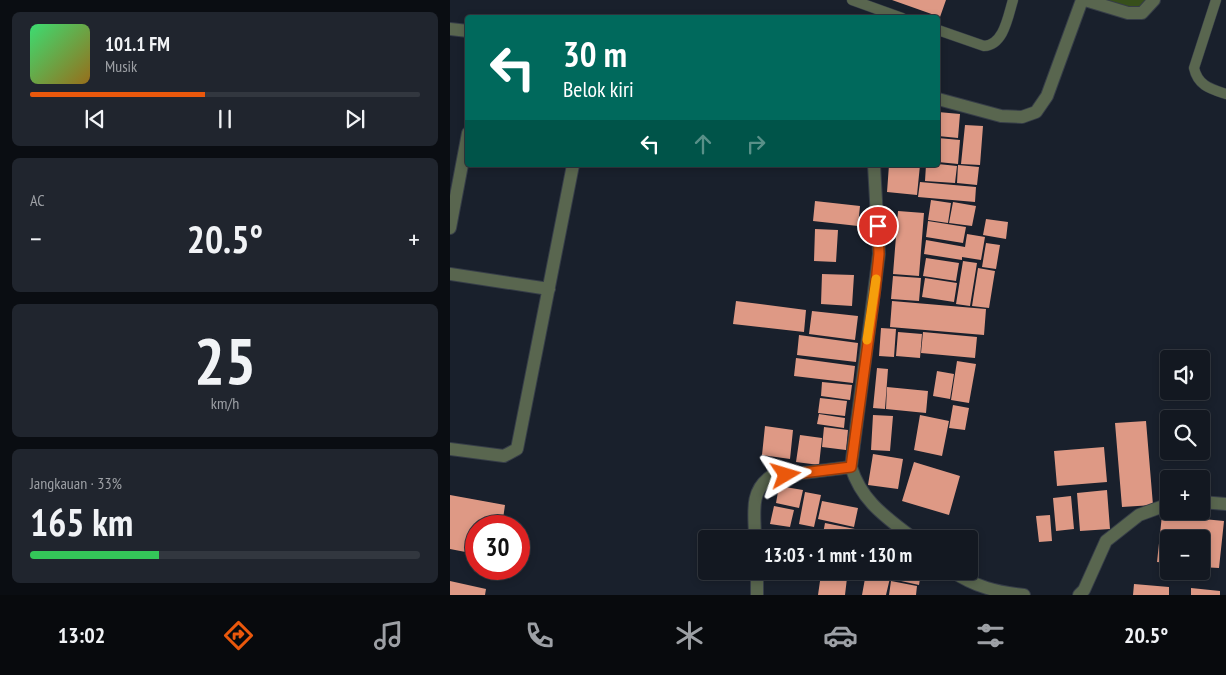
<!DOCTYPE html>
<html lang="id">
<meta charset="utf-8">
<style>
body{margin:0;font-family:"PT Sans Narrow",sans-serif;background:#20252e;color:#f1f3f6;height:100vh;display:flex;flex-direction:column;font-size:19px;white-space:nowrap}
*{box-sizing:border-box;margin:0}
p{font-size:16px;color:#9da0a5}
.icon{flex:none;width:28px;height:28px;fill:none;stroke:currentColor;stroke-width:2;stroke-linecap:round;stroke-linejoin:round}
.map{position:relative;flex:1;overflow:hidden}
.sheet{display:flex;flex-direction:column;gap:12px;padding:12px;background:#0a0d12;width:450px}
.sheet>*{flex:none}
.guide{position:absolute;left:15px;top:15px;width:475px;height:152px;border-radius:5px;box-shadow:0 2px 8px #0003,0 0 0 1px #32373f;background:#00695c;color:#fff;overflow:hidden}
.controls{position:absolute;left:710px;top:350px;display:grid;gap:10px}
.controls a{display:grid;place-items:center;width:50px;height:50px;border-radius:5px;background:#131821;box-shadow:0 2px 8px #0003,0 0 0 1px #32373f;font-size:25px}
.speed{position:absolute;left:15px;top:515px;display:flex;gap:10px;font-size:25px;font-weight:700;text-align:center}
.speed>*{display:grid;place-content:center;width:65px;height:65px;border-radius:50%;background:#131821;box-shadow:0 2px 8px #0003,0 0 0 1px #32373f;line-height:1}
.speed .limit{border:8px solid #d22;background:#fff;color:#111}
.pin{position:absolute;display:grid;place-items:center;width:42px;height:42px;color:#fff;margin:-21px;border:2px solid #fff;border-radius:50%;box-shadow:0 1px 5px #0007}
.me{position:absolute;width:55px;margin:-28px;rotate:83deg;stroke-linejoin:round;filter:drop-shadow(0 0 4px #0008)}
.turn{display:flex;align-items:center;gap:18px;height:105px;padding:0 15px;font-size:22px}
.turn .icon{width:65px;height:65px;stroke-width:2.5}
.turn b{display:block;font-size:35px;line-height:42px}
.lanes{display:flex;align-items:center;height:48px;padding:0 15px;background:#0003;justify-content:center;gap:25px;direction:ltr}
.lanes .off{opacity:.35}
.big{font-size:38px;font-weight:700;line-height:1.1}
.sheet .tile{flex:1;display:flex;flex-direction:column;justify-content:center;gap:8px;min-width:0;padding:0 18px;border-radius:8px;background:#20252e}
.sheet .dial{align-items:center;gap:0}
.dial b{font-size:65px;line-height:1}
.song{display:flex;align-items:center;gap:15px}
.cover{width:60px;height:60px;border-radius:8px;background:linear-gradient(135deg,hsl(140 70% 55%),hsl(40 70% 35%))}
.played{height:5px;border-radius:2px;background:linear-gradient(90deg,#ea580c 45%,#32373f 45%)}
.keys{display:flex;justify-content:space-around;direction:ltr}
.heat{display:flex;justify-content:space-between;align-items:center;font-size:28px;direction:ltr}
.charge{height:8px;border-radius:4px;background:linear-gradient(90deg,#34c759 33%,#32373f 0)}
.trip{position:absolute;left:248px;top:530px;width:280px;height:50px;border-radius:5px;background:#131821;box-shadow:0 2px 8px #0003,0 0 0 1px #32373f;font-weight:700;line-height:50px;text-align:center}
.tab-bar{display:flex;height:80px;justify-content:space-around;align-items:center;background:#080a0d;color:#9da0a5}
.tab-bar .icon{width:35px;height:35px}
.tab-bar .on{color:#ea580c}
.tab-bar b{font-size:22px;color:#f1f3f6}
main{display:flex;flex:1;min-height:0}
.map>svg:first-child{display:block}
</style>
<main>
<section class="sheet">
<div class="tile">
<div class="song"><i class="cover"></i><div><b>101.1 FM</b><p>Musik</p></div></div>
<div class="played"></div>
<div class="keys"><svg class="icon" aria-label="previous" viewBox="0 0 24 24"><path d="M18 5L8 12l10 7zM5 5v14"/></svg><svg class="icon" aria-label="pause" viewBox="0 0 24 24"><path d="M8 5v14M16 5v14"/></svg><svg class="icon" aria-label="next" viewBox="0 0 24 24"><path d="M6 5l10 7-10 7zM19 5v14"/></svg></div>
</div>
<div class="tile"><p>AC</p>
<div class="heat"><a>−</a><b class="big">20.5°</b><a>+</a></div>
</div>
<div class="tile dial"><b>25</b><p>km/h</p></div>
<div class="tile"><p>Jangkauan · 33%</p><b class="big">165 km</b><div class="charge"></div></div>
</section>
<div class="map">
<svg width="776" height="595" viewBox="0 0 776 595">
<rect width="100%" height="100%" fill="#19202c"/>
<path fill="#374f1b" d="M635,0H704L692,13Z"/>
<path fill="#de9985" d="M442,0H496L490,17Z
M488,112L510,114L508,138L488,136Z
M515,125L533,126L530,165L511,164Z
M488,138L510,140L508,164L488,162Z
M488,164L507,166L505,183L475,181L476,165Z
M439,165H470L467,195L437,192Z
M508,165L529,167L527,185L507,183Z
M470,182L526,187L525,202L468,197Z
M481,200L501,203L498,223L478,220Z
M365,201L410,206L408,226L363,221Z
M503,202L526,206L522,226L499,223Z
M448,211L474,213L469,276L443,274Z
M536,219L558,222L556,239L533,235Z
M478,221L516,227L513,243L476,237Z
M365,229L388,230L386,262L364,261Z
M517,234L535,237L531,260L512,257V260L474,254L476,240L515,247Z
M536,243L550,245L546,269L532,267Z
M476,258L509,263L506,281L473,276Z
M513,261L527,263L520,306L506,304Z
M528,268L545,271L539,308L522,306Z
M372,274L404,275L402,306L371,304Z
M443,276L471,278L469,301L441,299Z
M475,278L507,283L504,302L472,297Z
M286,301L356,310L354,332L283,324Z
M442,301L536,309L534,335L440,327Z
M362,311L408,316L405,340L359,334Z
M431,328L446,329L444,357L429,356Z
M448,332L472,334L470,358L446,356Z
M473,332L527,337L525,358L471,353Z
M349,335L408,343L406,362L347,355Z
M346,358L405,366L403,383L344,376Z
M507,361L526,364L519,403L501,400Z
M427,368L438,369L435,409L423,408Z
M487,371L504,374L500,399L483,396Z
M372,382L402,385L400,400L371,396Z
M437,387L478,391L476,413L436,409Z
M370,398L397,401L395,416L368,413Z
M503,405L519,408L515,430L499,428Z
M369,414L395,418L394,428L367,424Z
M423,415L443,416L440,451L421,450Z
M470,415L499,421L492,456L464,450Z
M696,421L703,505L672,507L665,423Z
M315,426L343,430L340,459L312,455Z
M374,427L398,430L396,450L372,447Z
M350,435L372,438L369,465L346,462Z
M654,447L657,482L607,486L604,451Z
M423,454L453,459L448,489L418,485Z
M464,462L510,476L499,515L452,501Z
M329,486L353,490L349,508L326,503Z
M657,490L660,529L630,531L627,493Z
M355,492L371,495L364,527L349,524Z
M0,495L55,505L52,526H26V554L0,549Z
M621,496L624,529L606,531L603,498Z
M372,501L408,508L404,527L368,519Z
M324,506L344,510L340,527L320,524Z
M600,515L602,541L589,542L586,516Z
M712,515L774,521L769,568L751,567V539H719V563L707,562Z
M375,523L405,529L403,539H372Z
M406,532L435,538V539H405Z
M375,571H398L397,577Z
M443,571L471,572L469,585L442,579Z
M416,573L440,578L436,595H412Z
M371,574L397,578L395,595H368Z
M0,581L36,589L35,595H0Z
M441,581L467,586L466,595H439Z
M684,584L719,587V595H683Z
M741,588L770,591V595H741Z"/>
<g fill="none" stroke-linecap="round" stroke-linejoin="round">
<g stroke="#363d48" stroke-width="11">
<path id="service" d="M402,0L452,18
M766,0L744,68C748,86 761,89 776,94
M488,30L534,46C554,45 558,16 563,0"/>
</g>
<g stroke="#363d48" stroke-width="14">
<path id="minor" d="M635,0L678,13H692L704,0
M0,29L18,31
M488,99L551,116L572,117L586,112L597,96L632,0
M424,165L429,254L401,467C412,502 436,517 464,539
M0,228L18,133
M0,274L99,289
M0,449L54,456L67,449L123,165
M751,502L776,504
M305,539C305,515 299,492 320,477L401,467
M307,571V595
M502,571C525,587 547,592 574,595
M629,595L634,590L656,541L689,515L719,504"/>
</g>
<use href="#service" stroke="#59664f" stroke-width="10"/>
<use href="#minor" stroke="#59664f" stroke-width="12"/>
</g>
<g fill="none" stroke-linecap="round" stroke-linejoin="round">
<g stroke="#983908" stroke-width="12">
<path id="route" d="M336,475L401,467L425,292L429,254L428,226"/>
</g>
<use href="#route" stroke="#ea580c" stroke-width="9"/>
<path stroke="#f59e0b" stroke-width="9" d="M417,340L426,279"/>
</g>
</svg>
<div class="controls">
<a><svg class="icon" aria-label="sound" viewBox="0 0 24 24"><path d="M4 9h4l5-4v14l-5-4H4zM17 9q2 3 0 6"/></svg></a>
<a><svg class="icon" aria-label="search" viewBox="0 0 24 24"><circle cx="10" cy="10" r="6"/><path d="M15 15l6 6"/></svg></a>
<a>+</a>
<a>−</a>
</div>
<div class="speed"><div class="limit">30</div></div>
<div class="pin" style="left:428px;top:226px;background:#d93025"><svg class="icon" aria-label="arrive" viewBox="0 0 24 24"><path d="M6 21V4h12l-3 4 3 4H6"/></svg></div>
<svg class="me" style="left:336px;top:475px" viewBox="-20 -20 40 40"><path d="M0-17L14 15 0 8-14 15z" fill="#ea580c" stroke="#fff" stroke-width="4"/></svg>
<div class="trip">13:03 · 1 mnt · 130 m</div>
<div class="guide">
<div class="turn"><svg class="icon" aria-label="left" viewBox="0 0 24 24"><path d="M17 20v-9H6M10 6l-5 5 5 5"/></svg><div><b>30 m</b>Belok kiri</div></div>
<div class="lanes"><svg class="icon" aria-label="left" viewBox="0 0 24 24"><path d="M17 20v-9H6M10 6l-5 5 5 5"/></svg><svg class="icon off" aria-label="ahead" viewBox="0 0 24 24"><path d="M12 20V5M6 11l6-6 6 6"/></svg><svg class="icon off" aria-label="right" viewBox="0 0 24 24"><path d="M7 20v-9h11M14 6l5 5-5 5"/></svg></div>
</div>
</div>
</main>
<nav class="tab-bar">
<b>13:02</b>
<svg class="icon on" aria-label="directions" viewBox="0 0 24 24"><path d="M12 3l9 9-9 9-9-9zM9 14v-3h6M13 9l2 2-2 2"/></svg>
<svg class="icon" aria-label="music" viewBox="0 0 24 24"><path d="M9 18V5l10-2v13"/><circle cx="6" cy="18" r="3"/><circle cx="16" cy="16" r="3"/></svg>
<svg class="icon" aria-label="phone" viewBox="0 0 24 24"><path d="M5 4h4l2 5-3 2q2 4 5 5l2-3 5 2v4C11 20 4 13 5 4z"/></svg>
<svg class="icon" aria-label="climate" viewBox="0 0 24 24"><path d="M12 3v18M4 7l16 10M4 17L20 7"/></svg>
<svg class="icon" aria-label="car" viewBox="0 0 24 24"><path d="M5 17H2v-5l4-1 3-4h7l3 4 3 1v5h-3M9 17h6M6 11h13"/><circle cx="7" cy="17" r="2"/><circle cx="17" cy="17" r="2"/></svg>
<svg class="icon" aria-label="filters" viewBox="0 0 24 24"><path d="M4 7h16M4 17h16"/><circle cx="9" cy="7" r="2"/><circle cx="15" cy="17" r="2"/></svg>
<b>20.5°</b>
</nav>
